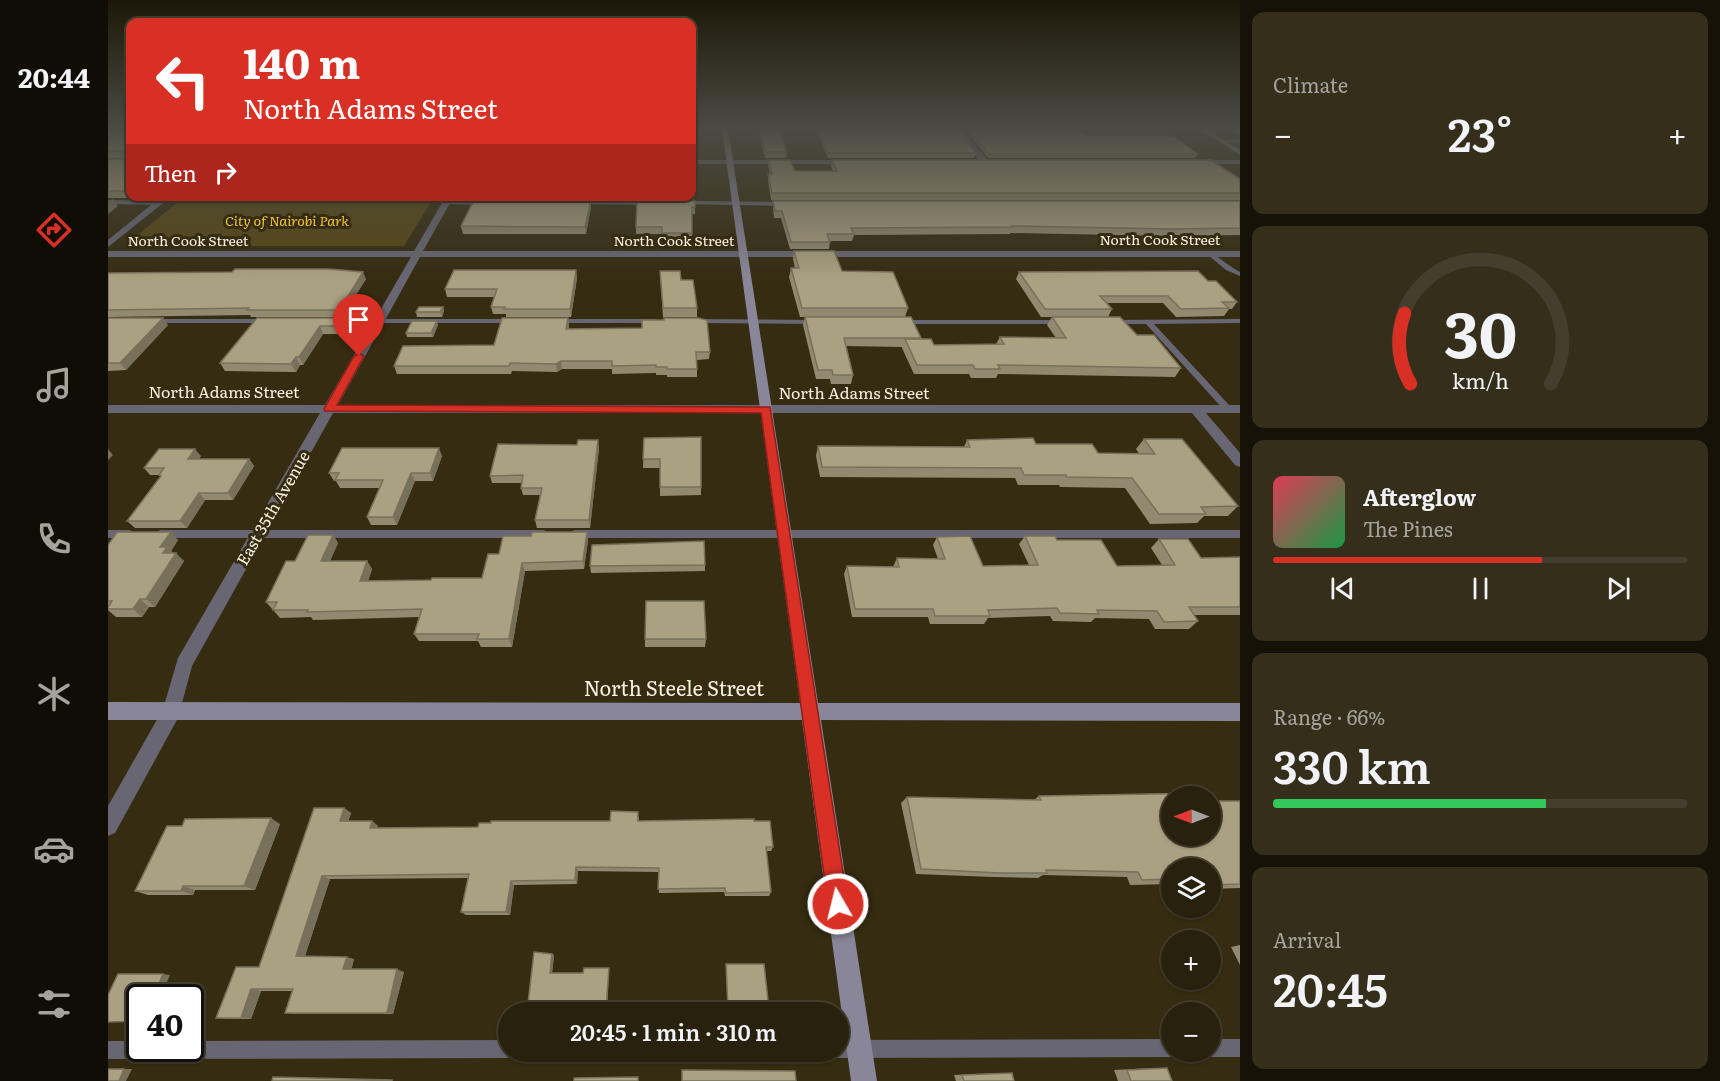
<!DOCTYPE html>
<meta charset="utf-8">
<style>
body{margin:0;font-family:Literata,serif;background:#342e1b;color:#f1f3f6;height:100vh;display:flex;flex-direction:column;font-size:22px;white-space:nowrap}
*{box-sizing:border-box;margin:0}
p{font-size:20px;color:#a5a39d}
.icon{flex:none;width:33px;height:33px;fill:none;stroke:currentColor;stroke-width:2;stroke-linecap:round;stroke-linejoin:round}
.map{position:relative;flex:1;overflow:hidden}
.panel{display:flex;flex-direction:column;gap:12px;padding:12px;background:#161207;width:480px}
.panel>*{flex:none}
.banner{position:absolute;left:18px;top:18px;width:570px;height:183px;border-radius:12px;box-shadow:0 2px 4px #0004,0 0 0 2px #443e2e;background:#d93025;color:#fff;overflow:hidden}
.needle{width:39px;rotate:270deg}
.buttons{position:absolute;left:1053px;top:786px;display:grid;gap:12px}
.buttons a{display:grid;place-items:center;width:60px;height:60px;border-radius:50%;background:#28210d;box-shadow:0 2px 4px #0004,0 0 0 2px #443e2e;font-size:30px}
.speed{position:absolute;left:18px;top:984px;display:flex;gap:12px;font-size:30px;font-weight:700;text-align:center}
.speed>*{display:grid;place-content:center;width:78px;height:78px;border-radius:50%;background:#28210d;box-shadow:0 2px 4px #0004,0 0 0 2px #443e2e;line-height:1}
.speed .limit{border:3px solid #111;border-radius:9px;background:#fff;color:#111}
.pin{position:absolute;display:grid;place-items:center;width:51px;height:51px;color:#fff;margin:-62px -26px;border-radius:50% 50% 50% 0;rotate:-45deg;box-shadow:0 0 6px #0007}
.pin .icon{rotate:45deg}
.me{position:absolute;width:66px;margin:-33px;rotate:352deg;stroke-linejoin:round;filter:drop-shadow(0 0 4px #0008)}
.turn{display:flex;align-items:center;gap:21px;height:126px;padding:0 18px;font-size:27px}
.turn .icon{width:78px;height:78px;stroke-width:2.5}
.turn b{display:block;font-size:42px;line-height:51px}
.then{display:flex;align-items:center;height:57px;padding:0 18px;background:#0003;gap:12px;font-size:22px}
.big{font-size:45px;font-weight:600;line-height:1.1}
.panel .widget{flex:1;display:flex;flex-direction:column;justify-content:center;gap:9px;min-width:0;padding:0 21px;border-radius:12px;background:#342e1b}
.panel .dial{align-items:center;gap:0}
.dial svg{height:156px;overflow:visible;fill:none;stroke:#443e2e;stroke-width:7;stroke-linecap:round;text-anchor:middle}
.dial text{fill:#f1f3f6;stroke:none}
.song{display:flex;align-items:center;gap:18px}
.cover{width:72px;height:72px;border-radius:9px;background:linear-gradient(135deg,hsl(350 70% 55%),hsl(140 70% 35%))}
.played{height:6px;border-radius:3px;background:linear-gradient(90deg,#d93025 65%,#443e2e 65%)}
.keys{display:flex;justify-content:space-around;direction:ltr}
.heat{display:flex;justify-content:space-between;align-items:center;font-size:33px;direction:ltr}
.charge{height:9px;border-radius:4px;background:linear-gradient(90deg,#34c759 66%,#443e2e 0)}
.trip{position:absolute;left:390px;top:1002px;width:351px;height:60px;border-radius:30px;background:#28210d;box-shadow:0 2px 4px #0004,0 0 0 2px #443e2e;font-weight:600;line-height:60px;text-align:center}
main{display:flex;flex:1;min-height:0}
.tab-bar{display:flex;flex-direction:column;width:108px;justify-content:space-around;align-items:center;background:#100d05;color:#a5a39d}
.tab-bar .icon{width:42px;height:42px}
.tab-bar .current{color:#d93025}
.tab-bar b{font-size:27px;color:#f1f3f6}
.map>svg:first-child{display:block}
</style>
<main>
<nav class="tab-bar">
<b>20:44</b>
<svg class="icon current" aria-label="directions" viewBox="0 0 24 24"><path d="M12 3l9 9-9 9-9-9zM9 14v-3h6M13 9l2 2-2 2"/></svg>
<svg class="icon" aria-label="music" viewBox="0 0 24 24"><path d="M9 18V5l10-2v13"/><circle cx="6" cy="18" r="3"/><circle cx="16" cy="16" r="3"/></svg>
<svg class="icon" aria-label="phone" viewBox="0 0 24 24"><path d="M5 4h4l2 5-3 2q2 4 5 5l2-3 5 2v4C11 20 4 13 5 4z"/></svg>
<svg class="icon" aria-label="climate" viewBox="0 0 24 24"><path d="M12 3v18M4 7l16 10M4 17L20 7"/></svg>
<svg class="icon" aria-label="car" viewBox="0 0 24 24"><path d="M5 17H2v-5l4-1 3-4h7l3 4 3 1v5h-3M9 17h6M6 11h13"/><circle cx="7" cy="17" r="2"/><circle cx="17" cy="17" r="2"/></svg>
<svg class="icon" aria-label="filters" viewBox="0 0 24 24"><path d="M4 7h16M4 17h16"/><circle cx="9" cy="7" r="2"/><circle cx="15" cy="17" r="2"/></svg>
</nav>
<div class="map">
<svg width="1132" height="1081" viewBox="0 0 1132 1081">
<rect width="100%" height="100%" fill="#352c11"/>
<path fill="#574713" d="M77,196H326V197L296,246H16Z"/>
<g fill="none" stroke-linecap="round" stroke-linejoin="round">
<path fill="#686672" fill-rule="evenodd" d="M682,129H724L722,130H684Z
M834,129H874L872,130H836Z
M0,200L52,201L55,203L52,205L0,204Z
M338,201H379L382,203L379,205L336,204L335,203Z
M469,201H541L544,203L541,205L467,204V202Z
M574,201L679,202L682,204L679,206L572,204V202Z
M1100,253C1109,254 1121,267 1132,272V276L1118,270L1100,255Z
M40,319H160L164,321L160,323H43L39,321Z
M217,319H406L410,321L406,323H220L216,321Z
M445,319H547L551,321L547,323H448L444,321Z
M583,319L709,320L713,322L709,324L586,323L582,321Z
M1132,319V323L1046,324L1122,406V410H1116L1038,324H1003L999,322L1003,320Z
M790,320H955L959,322L955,324H793L789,322Z
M0,530H22L27,534L22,538H0Z
M52,530H436L441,534L436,538H52L47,534Z
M466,530H1132V538H466L461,534Z
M1064,1039V1052H1071L1070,1054L1064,1057L730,1058L724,1055L722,1052H730V1040Z
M1102,1039H1132V1057H1102L1096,1054L1095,1052H1102Z
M400,1040V1052H408L406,1055L400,1058L0,1059V1041H32V1048H82V1041Z"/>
<path fill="#686672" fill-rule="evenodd" d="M847,129H853L880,160V164H874Z
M1132,139V143L1111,141Z
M584,160H742L746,162L742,164H584Z
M1084,160H1132V164H1087Z
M54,196H64L0,247V240Z
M338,196H346L315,251H1132V257H312L230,405H1132V413H1098L1132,453V467L1127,465L1084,413H225L84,666L70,718L7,833L0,836V806L55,709L70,658L212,413H0V405H217L303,257H0V251H306Z"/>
<path fill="#8a8699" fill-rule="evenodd" d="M614,129H620L710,703H1132V721L713,720L769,1081H743L694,720H0V702L692,703Z
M1091,129H1098L1132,150V155Z
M1122,129L1132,130V135L1123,130Z"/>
</g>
<path fill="#928a70" d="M0,129H22V196H25L21,198H0V159H18L19,158H0Z
M584,129L588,141V148H584L586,200H557V196H584Z
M650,129H670L679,152L678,158H657Z
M710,129H849L868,153L866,158H720L709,132Z
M860,129L978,136L1090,154L1087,158H880L859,132Z
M660,160L687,171H725L723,166L724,160L1132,179V200H663L660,180V174H662L660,166Z
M370,196H485V200H371Z
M483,200V207L478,234H355L353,226Z
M587,201V214H584V240H554V234H528V227Z
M665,201H1132V235L1059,236L902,233V234L746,235L744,241H722L721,249H682L673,218H666L665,208Z
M686,251L734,271L800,308L797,317L813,338V339L826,345L888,344L892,337L948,338L939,325L944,317H933L908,279L911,272L1100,281L1129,302L1124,309H1121L1116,316L1068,317L1055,303H999L1004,309L1000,317L1029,335L1073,368L1067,377L890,374L888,378H863L861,374H806L794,348V347L738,346L745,375L743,384H723L722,379H708L695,325L697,317H692L681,277L683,268H687L685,259Z
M468,270L469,278L463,317H398V314H385L383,307L386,297H339L337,289Z
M552,271L573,280L589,308V317H555Z
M0,273L258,279L239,309L242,315L240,317H143L142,315L0,317Z
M335,307L336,311L334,317H309L308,312Z
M0,318L60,325L18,370L0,371Z
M149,318L235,325L230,334H215L195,365H192L188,372L117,371L112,363Z
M460,318L461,329L602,352L601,359L589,360V377H559V375H548V373L504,374V369H454L449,372L404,371L403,374H289L286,366L386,345Z
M330,325L325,337H299L298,333Z
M536,438L593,487V495L552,496V468H535Z
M1036,439L1130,506L1120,516H1096L1089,523L1042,524L1017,488L952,487L951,485H910L907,478L712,477L708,456L710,446L856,447L859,440L928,444L990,453L1031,454L1028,449Z
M491,448L482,528H429L427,520L432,495H415L413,488L414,483H384L382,476Z
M93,456L91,459H141L146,466L125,500H97L79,528H27L19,521L53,477L51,475H42L36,468Z
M334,456L325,481H307L289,525H263L259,517L272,488H232L228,481H226L221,473Z
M479,532L480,540L476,569L417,571L404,647H373L370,641H311L306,634L312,617L205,620L203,617L172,618L158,602L187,561L225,535L230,543L222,561H259L264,569L260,581L323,580L374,578L391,554L423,536Z
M917,536L949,540L1009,566L1054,565L1043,548L1051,539L1093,558L1132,557V615H1086L1090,621L1081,629H1047L1041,619L987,618L983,622L945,621L942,616L880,618L876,624H822L820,617H744L736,574L739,566L785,567L789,558L830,559L825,545L829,537L875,566L921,565L911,544Z
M70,540L63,551L76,561L47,607H41L34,617H8L0,610V545Z
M597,565V571L483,573L482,566Z
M537,639H598L597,647H537Z
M931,796L1064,836L1132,801V888L1102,889V868H1064V884L1022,885L1019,877L935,875L930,878L885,877L808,874L793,803L799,797L926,800Z
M236,808L243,813L240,821H264L270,826L269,828L370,827L502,821L531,817V821H646L665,847L663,851H658L663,892L661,896H617L616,892L551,893V872L470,871L469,884L406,885L402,915H358L353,912L360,878L222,879L197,956L246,959L243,969L296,972L285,1014H186L177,1013L184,991H153L143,1019H119L108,1018L151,967Z
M172,824L147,890H87L85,895H40L27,891Z
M1132,945V965L1123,947Z
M446,955L444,973H475L501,969L499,1010H440V1012H419Z
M618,964L661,1009L620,1010Z
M1046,1068H1059L1064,1081H1010L1006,1070Z
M895,1073H904L906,1081H848L846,1075Z"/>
<path fill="#77705b" d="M22,189V196H25L21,198L16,191Z
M5,199L10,206L0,214V203Z
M483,200V207L478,234L477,227Z
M468,270L469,278L463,317L462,309Z
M255,272L258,279L239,309L242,315L240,317L237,310L234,306Z
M335,307L336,311L334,317L332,312Z
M55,318L60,325L18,370L12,363Z
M232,318L235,325L230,334L226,326Z
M460,318L461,325L459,336L458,329Z
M329,321L330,325L325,337L323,333Z
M212,326L215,334L195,365L191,357Z
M188,357L192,365L188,372L183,364Z
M453,361L454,369L449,372L448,364Z
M490,440L491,448L482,528L481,520Z
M331,448L334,456L325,481L322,473Z
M0,449L5,455L0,460Z
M87,449L93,456L86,466L80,459Z
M141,459L146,466L125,500L120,493Z
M303,473L307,481L289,525L285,517Z
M91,493L97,500L79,528L72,521Z
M63,532L70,540L63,551L67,555L55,553L52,547Z
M479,532L480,540L476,569L475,561Z
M225,535L230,543L218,569L213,561Z
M68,553L76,561L47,607L38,599Z
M259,561L264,569L257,589L252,581Z
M414,563L417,571L404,647L401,639Z
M32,599L41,607L34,617L25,609Z
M236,808L243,813L239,826L232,821Z
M163,818L172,824L147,890L136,886Z
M264,821L270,826L268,833L262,828Z
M468,867L470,871L469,884L467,880Z
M214,876L222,879L196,959L188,956Z
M403,881L406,885L402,915L398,912Z
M75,886L87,890L85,895L73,891Z
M444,954L446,955L444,974L442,973Z
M239,957L246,959L243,972L235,969Z
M501,968V969L499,1010L498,1009Z
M289,969L296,972L285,1014L279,1013Z
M55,974L62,975L52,998H45Z
M143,989L153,991L143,1019L133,1018Z
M16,1069H24L18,1081H11Z"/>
<path fill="#aaa082" stroke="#77705b" stroke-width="1.5" d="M0,129H22V189L16,191H0V159H18L20,157L18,151H0Z
M584,129H587L588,141H584Z
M651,129H670L679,152H658Z
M711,129H849L868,153H720Z
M860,129H969L978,136H1065L1090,154H881Z
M584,157L585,159L587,192H584Z
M660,160H682L687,171H729L724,160H1103L1132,179V193H664L660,174H664Z
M366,200H483L477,227L353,226Z
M529,201H587V207H584V233H554V227H528Z
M665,201H1132V228L1063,229L903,226L905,227L743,228L746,234H719L722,242H683L674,211H667Z
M686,251H726L734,271L785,272L800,308H694L683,268H691Z
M127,269H221L255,272L234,306L239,307L237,310H139L141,308L0,310V273L124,272Z
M346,270H468L462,309H396L397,307H383L389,289H337Z
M552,271H572L573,280H585L589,308H555Z
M1090,271L1100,281H1108L1129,302H1114L1121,308L1073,309L1060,296H992L1004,309H937L911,272Z
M311,307H335L332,312H308Z
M697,317H803L813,338H736L745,375H725L724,370H710Z
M944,317H1012L1029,335H1046L1073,368L890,365L892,369H867L865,365H809L797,339H823L826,345L896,344L892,337L958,338Z
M0,318H55L12,363H0Z
M149,318H232L226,326H212L191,357H188L183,364L112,363Z
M394,318H460L458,329L534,328V320H556V318H590L599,320L602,352H588L589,369H559V367H548V365L504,366V361H453L448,364L402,363L401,366H286L295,346L386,345Z
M304,321H329L323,333H298Z
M593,437V487H552V459H535L536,438Z
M925,438L928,444H984L990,453L1047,454L1036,439H1074L1130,506L1093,507L1098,514H1051L1024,478L959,477L958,475H916L913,468L714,467L710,446L862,447L859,440Z
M470,440H490L481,520H427L434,488H413L415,475L382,476L390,444L469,445Z
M234,448H331L322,473H303L285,517H259L275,480H227L231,473H221Z
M51,449H87L80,459H141L120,493H91L72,521H19L53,476L51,475L56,468H36Z
M9,532H63L52,547H59L55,553H68L38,599H32L25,609H0V607L4,601H0V545Z
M424,532H479L475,561L414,563L401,639H369L371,634H306L314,609L199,612L200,610H165L169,602H158L178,561H187L200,535H225L213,561H259L252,581L323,580L324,578H374L380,554H391L395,536H423Z
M862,536L875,566L930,565L917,536H947L949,540H993L1009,566L1067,565L1051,539H1080L1093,558L1132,557V607H1081L1090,621L1056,622L1049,611L989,610L991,614L952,613L949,608L880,610L882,616H827L825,609H747L739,566L791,567L789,558L837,559L829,537Z
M596,541L597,565L482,566L484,545Z
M538,601H596L598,639H537Z
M1098,793L1100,796H1064V836H1102V801H1132V884L1102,885V868H1064V879L1034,880L1030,872L938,870L939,873H892L813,869L799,797L933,800L931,796Z
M206,808H236L232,821H264L262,828L370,827L371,823H383V821H502L503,811L530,812V821L646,819V821H662L665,847H658L663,892L618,893L617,888L550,889L551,868L468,867L467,880L403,881L398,912H353L361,874L214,876L188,956L239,957L235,969H289L279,1013H177L185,989H143L133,1018H108L128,967H151Z
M163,818L136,886H75L73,891H27L59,826H74L77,819Z
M426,952L444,954L442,973H475L476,968H501L498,1009H439L438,1012H419Z
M618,964H656L661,1009H620Z
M10,974H55L45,998H32V1021L0,1022V995Z
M1059,1068L1064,1081H1023L1019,1070Z
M0,1069H16L11,1081H0Z
M574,1070L687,1071L688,1081H574Z
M904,1073L906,1081H856L854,1075Z
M165,1077L284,1080V1081H164Z
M530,1077V1081H466V1078Z"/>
<linearGradient id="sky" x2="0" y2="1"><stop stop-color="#1d1809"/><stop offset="0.46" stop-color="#4b4b43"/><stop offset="1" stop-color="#4b4b43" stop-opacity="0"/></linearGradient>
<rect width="1132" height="280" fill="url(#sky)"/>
<path fill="#d93025" stroke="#8d1f18" stroke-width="1.5" d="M251,353L256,356L229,405L662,407L740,904L737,911L730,914L723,911L720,904L653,413L217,411L216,409L246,356Z"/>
<g text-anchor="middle" stroke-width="6" stroke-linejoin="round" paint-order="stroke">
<g font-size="14" font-style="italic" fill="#eec537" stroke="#352c11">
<text x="179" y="226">City of Nairobi Park</text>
</g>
<g font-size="14" fill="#f7f1e1" stroke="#352c11">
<text x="1052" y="245">North Cook Street</text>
<text x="80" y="246">North Cook Street</text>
<text x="566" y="246">North Cook Street</text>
</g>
<g font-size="16" fill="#f7f1e1" stroke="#352c11">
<text x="116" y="398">North Adams Street</text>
<text x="746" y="399">North Adams Street</text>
<text transform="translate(165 508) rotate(-60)" y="6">East 35th Avenue</text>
</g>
<g font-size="20" fill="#f7f1e1" stroke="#352c11">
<text x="566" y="696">North Steele Street</text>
</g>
</g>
</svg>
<div class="buttons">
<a><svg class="needle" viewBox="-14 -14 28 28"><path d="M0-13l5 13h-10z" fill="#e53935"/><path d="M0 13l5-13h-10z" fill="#a5a39d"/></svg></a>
<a><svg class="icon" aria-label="layers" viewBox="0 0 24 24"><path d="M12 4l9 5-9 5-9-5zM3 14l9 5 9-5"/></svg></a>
<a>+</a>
<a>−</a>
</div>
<div class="speed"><div class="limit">40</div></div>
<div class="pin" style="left:251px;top:356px;background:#d93025"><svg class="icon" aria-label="arrive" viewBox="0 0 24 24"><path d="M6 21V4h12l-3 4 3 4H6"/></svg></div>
<svg class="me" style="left:730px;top:904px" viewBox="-20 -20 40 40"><circle r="17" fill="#d93025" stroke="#fff" stroke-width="3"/><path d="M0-11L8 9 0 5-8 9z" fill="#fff"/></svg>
<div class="trip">20:45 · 1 min · 310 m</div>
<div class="banner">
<div class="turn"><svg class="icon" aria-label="left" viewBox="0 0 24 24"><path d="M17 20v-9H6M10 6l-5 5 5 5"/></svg><div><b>140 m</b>North Adams Street</div></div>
<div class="then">Then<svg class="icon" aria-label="right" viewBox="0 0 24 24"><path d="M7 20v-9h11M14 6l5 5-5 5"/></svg></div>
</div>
</div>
<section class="panel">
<div class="widget"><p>Climate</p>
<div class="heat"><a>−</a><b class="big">23°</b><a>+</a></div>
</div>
<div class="widget dial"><svg viewBox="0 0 100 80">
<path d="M14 69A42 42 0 1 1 86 69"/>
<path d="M14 69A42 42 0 0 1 11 33" stroke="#d93025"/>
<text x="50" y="56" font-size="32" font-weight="700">30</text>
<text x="50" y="72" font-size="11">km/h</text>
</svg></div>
<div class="widget">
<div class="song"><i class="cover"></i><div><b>Afterglow</b><p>The Pines</p></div></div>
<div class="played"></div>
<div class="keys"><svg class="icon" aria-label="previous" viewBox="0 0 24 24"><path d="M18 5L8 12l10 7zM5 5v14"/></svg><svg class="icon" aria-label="pause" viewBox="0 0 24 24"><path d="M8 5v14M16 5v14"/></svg><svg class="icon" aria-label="next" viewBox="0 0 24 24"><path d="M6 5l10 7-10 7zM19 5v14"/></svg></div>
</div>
<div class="widget"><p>Range · 66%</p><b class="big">330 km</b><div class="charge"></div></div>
<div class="widget"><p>Arrival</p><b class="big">20:45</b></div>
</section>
</main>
